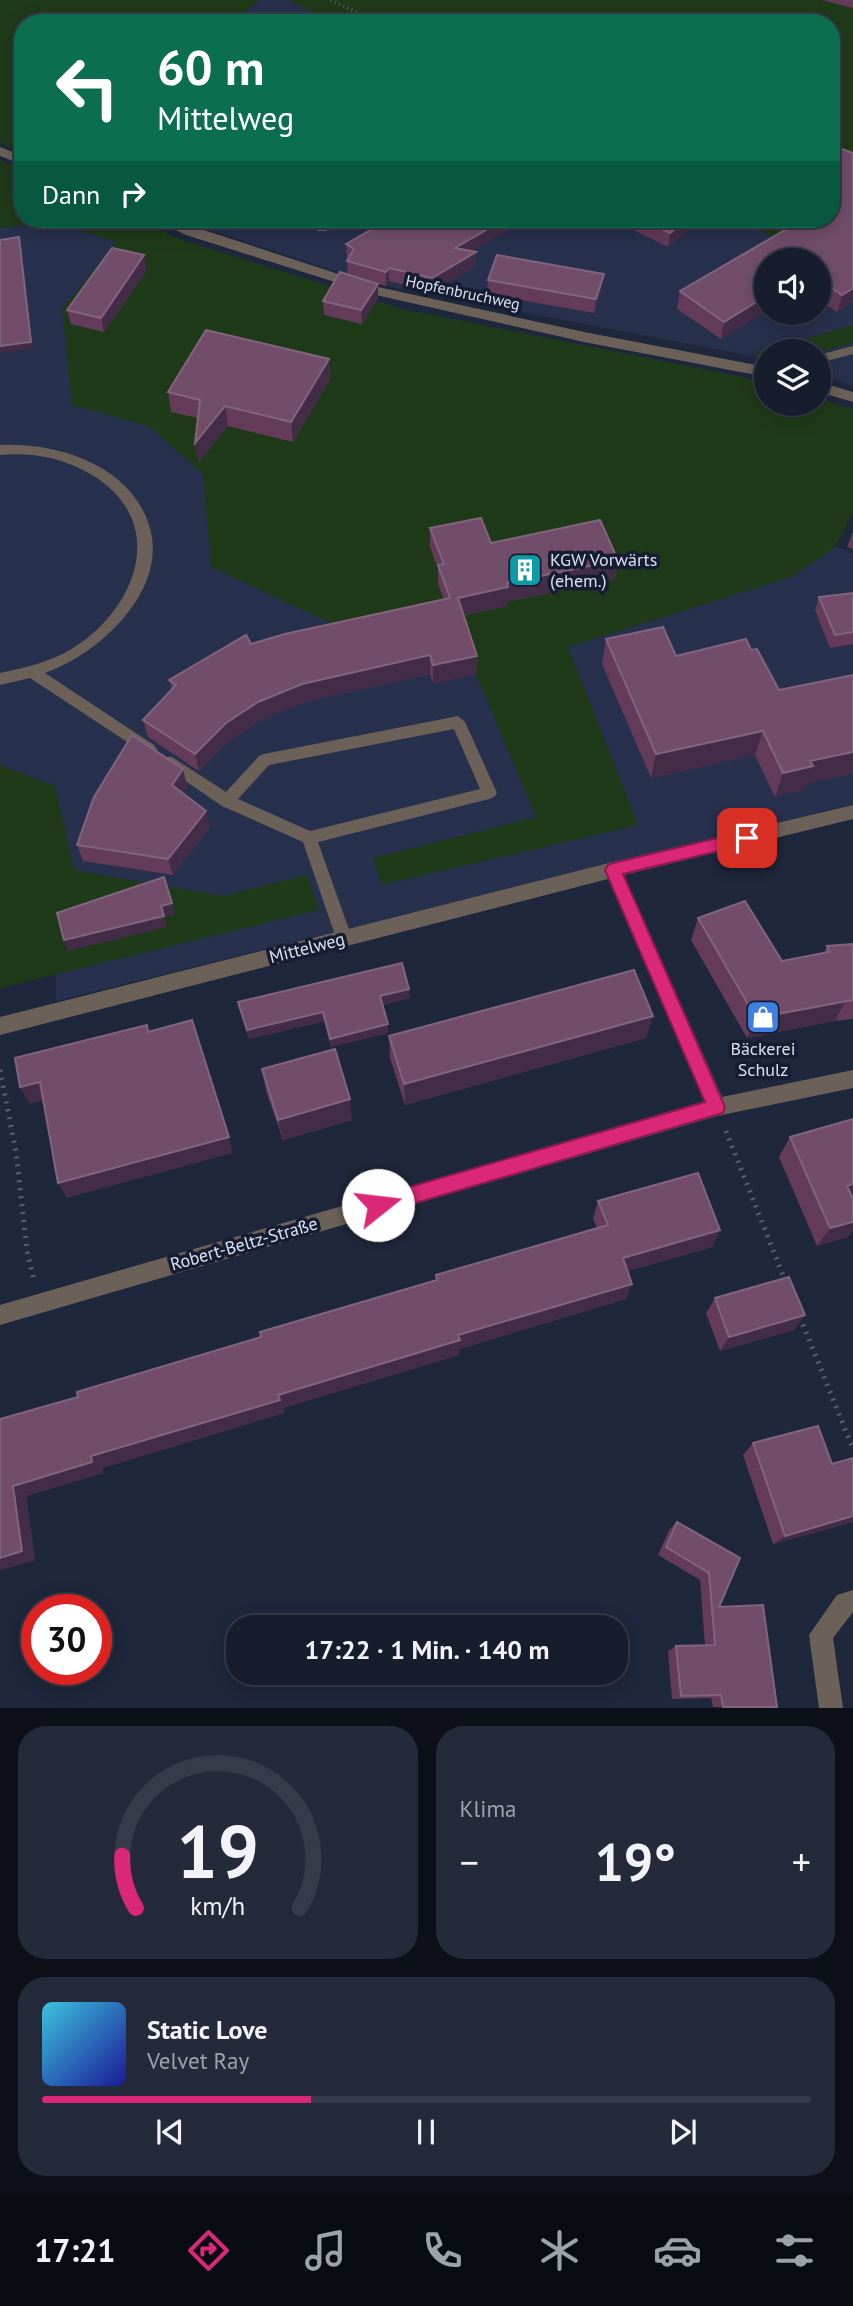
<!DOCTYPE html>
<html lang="de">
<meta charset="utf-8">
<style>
body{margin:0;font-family:"PT Sans",sans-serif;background:#242a39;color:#f1f3f6;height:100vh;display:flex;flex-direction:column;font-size:26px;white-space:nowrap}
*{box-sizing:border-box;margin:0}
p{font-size:23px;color:#9ea2aa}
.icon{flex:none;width:38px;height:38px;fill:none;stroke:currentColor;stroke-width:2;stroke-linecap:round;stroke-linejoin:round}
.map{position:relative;height:1708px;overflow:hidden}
.panel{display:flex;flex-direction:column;gap:18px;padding:18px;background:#0d1019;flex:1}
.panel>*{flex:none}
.top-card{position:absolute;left:14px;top:14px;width:826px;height:214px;border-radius:28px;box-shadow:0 4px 18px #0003,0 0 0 2px #363b49;background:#0b6e4f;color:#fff;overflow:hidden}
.tools{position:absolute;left:754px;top:248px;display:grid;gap:14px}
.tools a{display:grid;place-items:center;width:77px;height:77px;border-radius:50%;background:#171d2d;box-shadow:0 4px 18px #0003,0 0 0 2px #363b49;font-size:35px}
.speed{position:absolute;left:21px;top:1594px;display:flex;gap:14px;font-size:35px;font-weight:700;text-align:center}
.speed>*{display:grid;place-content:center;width:91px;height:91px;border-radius:50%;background:#171d2d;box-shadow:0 4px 18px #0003,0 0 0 2px #363b49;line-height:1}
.speed .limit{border:10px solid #d22;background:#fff;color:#111}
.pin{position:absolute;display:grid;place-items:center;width:60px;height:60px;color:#fff;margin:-30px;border-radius:14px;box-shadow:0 4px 10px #0006}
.me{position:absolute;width:77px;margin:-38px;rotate:74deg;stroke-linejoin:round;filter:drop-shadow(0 0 5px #0008)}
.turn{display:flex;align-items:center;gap:24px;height:147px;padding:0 28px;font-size:32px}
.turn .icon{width:91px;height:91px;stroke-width:2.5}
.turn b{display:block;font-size:49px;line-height:60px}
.then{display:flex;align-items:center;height:66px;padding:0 28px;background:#0003;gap:14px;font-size:26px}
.big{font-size:52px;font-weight:800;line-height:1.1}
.panel .tile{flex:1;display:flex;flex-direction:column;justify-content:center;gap:10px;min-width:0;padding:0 24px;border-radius:28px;background:#242a39}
.panel .dial{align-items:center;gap:0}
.dial svg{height:182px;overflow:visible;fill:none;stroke:#363b49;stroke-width:7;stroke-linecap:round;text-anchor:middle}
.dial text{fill:#f1f3f6;stroke:none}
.song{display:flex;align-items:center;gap:21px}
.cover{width:84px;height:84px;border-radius:10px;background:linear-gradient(135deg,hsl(190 70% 55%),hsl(240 70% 35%))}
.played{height:7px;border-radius:4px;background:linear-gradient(90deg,#db2777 35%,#363b49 35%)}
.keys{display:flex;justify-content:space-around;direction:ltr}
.heat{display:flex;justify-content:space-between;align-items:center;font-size:38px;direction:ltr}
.panel .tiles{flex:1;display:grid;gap:18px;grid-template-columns:1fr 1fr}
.tile:last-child{grid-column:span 2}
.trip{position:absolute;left:226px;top:1615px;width:402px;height:70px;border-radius:28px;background:#171d2d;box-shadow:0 4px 18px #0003,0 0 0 2px #363b49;font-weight:800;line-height:70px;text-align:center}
.dock{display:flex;height:112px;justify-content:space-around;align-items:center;background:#090c12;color:#9ea2aa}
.dock .icon{width:49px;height:49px}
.dock .on{color:#db2777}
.dock b{font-size:32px;color:#f1f3f6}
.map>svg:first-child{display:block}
</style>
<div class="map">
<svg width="853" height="1708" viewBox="0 0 853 1708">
<rect width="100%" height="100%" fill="#1f273c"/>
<path fill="#27304c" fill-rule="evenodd" d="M260,0H853V386L819,375V352H766V359L371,283L177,219H831V23H229ZM766,261H819V313H766Z
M0,160L23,171V219H133L185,241L402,309L762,381L766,383V404H819V399L853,409V513L835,546L853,553V804L56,1001L55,786L0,765Z"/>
<path fill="#1f3a19" d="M0,0H260L229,23H23V154L0,142Z
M288,0H853V276L736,219H831V23H335Z
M0,160L23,171V219H133L185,241L402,309L762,381L766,383V404H819V399L853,409V513L835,547L794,576L568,647L638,825L382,885L373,858L536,817L476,674L466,642L337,626L211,567L203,474L149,426L72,405L62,310L116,242L53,221L0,228Z
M853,325V343L819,352H766V358L752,354Z
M0,765L55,786L74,870L222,896L307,875L319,910L0,988Z"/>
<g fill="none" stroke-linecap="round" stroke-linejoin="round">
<path stroke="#585f72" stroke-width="3.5" stroke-dasharray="1 3.5" stroke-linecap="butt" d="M331,0L380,23"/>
<path stroke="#585f72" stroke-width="5" stroke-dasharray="2 6" stroke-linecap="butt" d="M0,1070L16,1152L27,1251L34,1280
M726,1131L786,1283
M800,1317L853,1449"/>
<path fill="#6c6159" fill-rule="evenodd" d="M300,219H314L328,228L326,231H318Z
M853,346V354L819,363V355Z
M0,445C57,442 130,465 149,525C170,589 100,654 45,673L154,745L157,749L154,753H144L30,678L0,685V673C24,668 49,662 70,650C137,610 170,522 92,475C64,458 33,452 0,455Z
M458,716L465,722L497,793L494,797L489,799L318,842L352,938L350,943L344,945L338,943L336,938L303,842L222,806L162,765L159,761L162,757H172L226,792L259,756L264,754ZM454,729L480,789L310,831L238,799L269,765Z"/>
<path fill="#6c6159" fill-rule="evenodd" d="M0,147L23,156V165L0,156Z
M153,219H170L378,287L584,332L766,367V377L584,342L376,295L186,235Z
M819,382L853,392V402L819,392Z
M853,805V819L624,875L722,1097L853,1070V1088L717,1116L0,1325V1305L705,1101L608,879L0,1035V1017L613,862Z
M853,1590V1612L833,1638L843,1708H819L809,1635L837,1595Z"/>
</g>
<path fill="#643b59" d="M822,0H853V8Z
M853,153V302L837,312L819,300V261H766V311L721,339L677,309L680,291L831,219Z
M373,219H527L472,251L476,252V266L432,291L389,281L386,286L348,274L347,261L348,259L347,258L346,244L382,223Z
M612,219H698L697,222L668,247Z
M147,270L104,332L71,324L67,310Z
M488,280L602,288L594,313L487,294Z
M378,298L362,324L324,315L323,301Z
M329,359L330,379L293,442L228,426L199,462L195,443L198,418L171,412L168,392Z
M430,528L491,543L618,560L615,579L507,602V606L464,615L477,656L476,674L433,683L430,674L304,702L261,720L229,741L199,771L148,737L143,720L172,690L169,680L251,644L444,600L438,584V568L430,547Z
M853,532V549L847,547Z
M853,593V644L830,648L815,610L819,597Z
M606,639L676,656L746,639L806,784L804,790L775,797L755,755L651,778L602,664Z
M187,786L182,793L210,827L173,875L83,861L77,845Z
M698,918L782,961L824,953L827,946L853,944V1019L835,1021L747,1038L691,940Z
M410,998L382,1005L388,1033L331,1047L325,1021L249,1039L238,1002Z
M653,1016L646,1038L405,1105L390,1058L389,1036Z
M262,1069L352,1120L283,1140L266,1091Z
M790,1137L848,1237L817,1246L779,1157Z
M598,1201L720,1230L712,1247L628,1271L626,1299L459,1349V1355L283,1408L284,1413L102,1468L103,1473L26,1496L35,1560L0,1570V1419L78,1397L436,1280V1275L597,1228L593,1219Z
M715,1298L805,1315L794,1330L720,1351L706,1313Z
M753,1443L853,1522L773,1544L743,1455Z
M677,1522L740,1558L719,1607L777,1707H713L711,1698L672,1699L668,1651L676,1646L705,1645L700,1580L658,1555L669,1530Z"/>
<path fill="#432c47" d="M505,219H527L454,262L455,248Z
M687,219H698L697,222L668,247L670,233Z
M19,237L21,245L33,349L0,353V346Z
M476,252V266L432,291V278Z
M144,255L147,270L104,332L101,318Z
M389,268V281L386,286V272Z
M604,274L602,288L594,313L596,299Z
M378,284V298L362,324L361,310Z
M853,288V302L837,312L842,295Z
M766,296V311L721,339L724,322Z
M329,359L330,379L293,442L291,422Z
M225,406L228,426L199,462L195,443Z
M618,560L615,579L507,602V606L457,616L458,598L507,583Z
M430,655V674L304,702L261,720L229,741L199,771L195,754L226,723L258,702L302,684Z
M477,656L476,674L433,683V665Z
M763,731L755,755L651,778L656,754Z
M853,752V774L806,784L804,790L775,797L783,773L810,761Z
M183,769L187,786L176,802L172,785Z
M206,811L210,827L173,875L168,859Z
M172,903L175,914L165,917L161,906Z
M164,916L167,927L68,951L64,940Z
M409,989L410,998L380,1005V996Z
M846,1000L835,1021L747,1038L756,1018Z
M323,1012L325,1021L249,1039L247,1030Z
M653,1016L646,1038L405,1105L404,1084Z
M388,1024V1033L331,1047L330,1039Z
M40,1082L49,1099L30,1104L20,1087Z
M350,1099L352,1120L283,1140L278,1120Z
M229,1137L233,1153L67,1198L58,1183Z
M853,1184V1199L847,1186Z
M853,1222V1231L848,1237L817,1246L830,1228Z
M720,1230L712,1247L617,1274L623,1258Z
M632,1284L626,1299L459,1349V1355L283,1408L284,1413L102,1468L103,1473L26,1496L35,1560L0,1570V1558L13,1486L91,1456L458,1335Z
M805,1315L794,1330L720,1351L729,1337Z
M853,1516V1522L773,1544L785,1536Z"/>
<path fill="#714d69" stroke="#81647e" stroke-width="2" d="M831,145L853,153V288L842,295L819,279V261H766V296L724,322L680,291L804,219H831Z
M390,219H505L455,248L476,252L432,278L389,268L386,272L347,261L354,249L346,244Z
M641,219H687L670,233Z
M19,237L31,342L0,346V240Z
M112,248L144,255L101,318L67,310Z
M497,255L604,274L596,299L488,280Z
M340,272L378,284L361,310L323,301Z
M206,330L329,359L291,422L225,406L195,443L200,400L168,392Z
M481,518L491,543L600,520L618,560L507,583L508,587L458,598L477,656L433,665L430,655L302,684L258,702L226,723L195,754L143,720L176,685L169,680L246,635L251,644L285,634L450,598L438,565L444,564L430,528Z
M853,593V632L835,635L819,597Z
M663,627L676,656L746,639L751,650L757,649L779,690L853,675V752L810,761L813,766L783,773L763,731L656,754L606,639Z
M132,735L183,769L172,785L206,811L168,859L77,845L94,797Z
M164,877L172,903L161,906L164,916L64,940L57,913Z
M745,901L782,961L829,952L827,946L853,944V1000L756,1018L698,918Z
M402,963L409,989L380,996L388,1024L330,1039L323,1012L247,1030L238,1002Z
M634,970L653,1016L404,1084L389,1036Z
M192,1020L229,1137L58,1183L40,1082L20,1087L15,1058L147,1025L148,1032Z
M335,1049L350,1099L278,1120L262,1069Z
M853,1119V1184L847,1186L853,1199V1222L830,1228L790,1137Z
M698,1173L720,1230L623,1258L632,1284L458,1335L460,1340L278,1395L280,1400L91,1456L92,1462L13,1486L22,1551L0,1558V1419L78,1397L77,1392L261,1337L260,1332L437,1280L436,1275L608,1225L598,1201Z
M789,1277L805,1315L729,1337L715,1298Z
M818,1426L832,1464L853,1458V1516L785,1536L753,1443Z
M677,1522L740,1558L719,1607L763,1605L777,1707H723L721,1695L681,1696L676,1646L715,1645L709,1573L666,1547Z"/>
<path fill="#db2777" stroke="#8e194d" stroke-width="2" d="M747,831L752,833L754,838L752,843L623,874L725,1107L723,1113L378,1214L372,1211L369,1205L372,1199L378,1196L705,1102L605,870L608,865L613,863Z"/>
<defs>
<g id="building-square" transform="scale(1.75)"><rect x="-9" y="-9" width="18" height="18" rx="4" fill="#0f9aa8" stroke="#161d32"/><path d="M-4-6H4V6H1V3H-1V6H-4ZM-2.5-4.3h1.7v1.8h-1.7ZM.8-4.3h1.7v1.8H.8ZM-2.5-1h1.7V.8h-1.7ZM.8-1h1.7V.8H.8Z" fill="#fff"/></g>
<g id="shop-square" transform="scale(1.75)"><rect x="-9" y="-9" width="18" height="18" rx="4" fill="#3f7fe0" stroke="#161d32"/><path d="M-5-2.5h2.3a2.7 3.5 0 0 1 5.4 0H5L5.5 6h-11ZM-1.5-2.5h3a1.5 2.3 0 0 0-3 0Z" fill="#fff"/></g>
</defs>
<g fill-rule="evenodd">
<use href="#building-square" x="525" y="570"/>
<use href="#shop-square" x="763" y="1017"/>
</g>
<g text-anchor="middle" stroke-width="7" stroke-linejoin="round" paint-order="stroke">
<g font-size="16" fill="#dbe0ef" stroke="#161d32">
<text transform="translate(463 292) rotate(12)" y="6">Hopfenbruchweg</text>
</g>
<g font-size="18" fill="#dbe0ef" stroke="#161d32" text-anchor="start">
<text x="550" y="566">KGW Vorwärts<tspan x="550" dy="21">(ehem.)</tspan></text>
<text x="763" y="1055" text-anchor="middle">Bäckerei<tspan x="763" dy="21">Schulz</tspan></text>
</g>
<g font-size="18" fill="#dbe0ef" stroke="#161d32">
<text transform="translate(307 948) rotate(-14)" y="6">Mittelweg</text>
<text transform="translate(244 1244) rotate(-16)" y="6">Robert-Beltz-Straße</text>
</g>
</g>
</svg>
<div class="tools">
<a><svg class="icon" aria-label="sound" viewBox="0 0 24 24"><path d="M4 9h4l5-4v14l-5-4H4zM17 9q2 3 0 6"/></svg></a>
<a><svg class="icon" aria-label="layers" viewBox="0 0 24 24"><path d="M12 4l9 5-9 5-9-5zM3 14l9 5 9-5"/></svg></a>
</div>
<div class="speed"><div class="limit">30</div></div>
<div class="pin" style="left:747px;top:838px;background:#d93025"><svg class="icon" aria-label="arrive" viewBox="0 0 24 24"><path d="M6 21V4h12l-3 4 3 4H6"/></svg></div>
<svg class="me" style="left:378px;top:1205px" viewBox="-20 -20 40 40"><circle r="19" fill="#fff"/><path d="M0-13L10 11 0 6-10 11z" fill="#db2777"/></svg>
<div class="trip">17:22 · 1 Min. · 140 m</div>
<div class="top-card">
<div class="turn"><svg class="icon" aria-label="left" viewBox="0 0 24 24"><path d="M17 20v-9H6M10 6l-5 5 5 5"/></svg><div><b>60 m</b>Mittelweg</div></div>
<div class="then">Dann<svg class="icon" aria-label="right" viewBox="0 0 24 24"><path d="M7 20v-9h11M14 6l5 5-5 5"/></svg></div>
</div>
</div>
<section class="panel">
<div class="tiles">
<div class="tile dial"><svg viewBox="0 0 100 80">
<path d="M14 69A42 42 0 1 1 86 69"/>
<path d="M14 69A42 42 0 0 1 8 46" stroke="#db2777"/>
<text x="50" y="56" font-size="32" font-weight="700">19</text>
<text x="50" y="72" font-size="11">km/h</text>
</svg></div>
<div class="tile"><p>Klima</p>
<div class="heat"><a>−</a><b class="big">19°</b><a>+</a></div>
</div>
<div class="tile">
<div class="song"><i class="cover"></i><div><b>Static Love</b><p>Velvet Ray</p></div></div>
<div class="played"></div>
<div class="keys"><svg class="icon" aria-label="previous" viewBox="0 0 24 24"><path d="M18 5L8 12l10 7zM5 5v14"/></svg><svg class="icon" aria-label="pause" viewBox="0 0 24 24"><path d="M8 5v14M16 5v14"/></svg><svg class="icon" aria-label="next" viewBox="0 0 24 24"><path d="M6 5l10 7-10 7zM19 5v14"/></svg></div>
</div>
</div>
</section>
<nav class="dock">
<b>17:21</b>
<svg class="icon on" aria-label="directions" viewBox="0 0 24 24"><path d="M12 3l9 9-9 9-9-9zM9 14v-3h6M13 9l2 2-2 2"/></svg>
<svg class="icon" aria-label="music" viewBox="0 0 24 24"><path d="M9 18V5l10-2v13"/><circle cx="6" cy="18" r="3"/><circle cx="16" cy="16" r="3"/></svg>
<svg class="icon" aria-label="phone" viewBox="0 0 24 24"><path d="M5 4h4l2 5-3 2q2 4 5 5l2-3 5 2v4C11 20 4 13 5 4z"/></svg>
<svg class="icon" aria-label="climate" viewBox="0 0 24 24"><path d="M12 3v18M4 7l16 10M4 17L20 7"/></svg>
<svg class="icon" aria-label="car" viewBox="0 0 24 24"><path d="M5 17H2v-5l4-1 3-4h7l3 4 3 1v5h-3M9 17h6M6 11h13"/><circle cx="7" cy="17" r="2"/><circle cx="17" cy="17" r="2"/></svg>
<svg class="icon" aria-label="filters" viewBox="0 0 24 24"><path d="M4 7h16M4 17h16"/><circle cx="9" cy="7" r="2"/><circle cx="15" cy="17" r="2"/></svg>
</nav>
